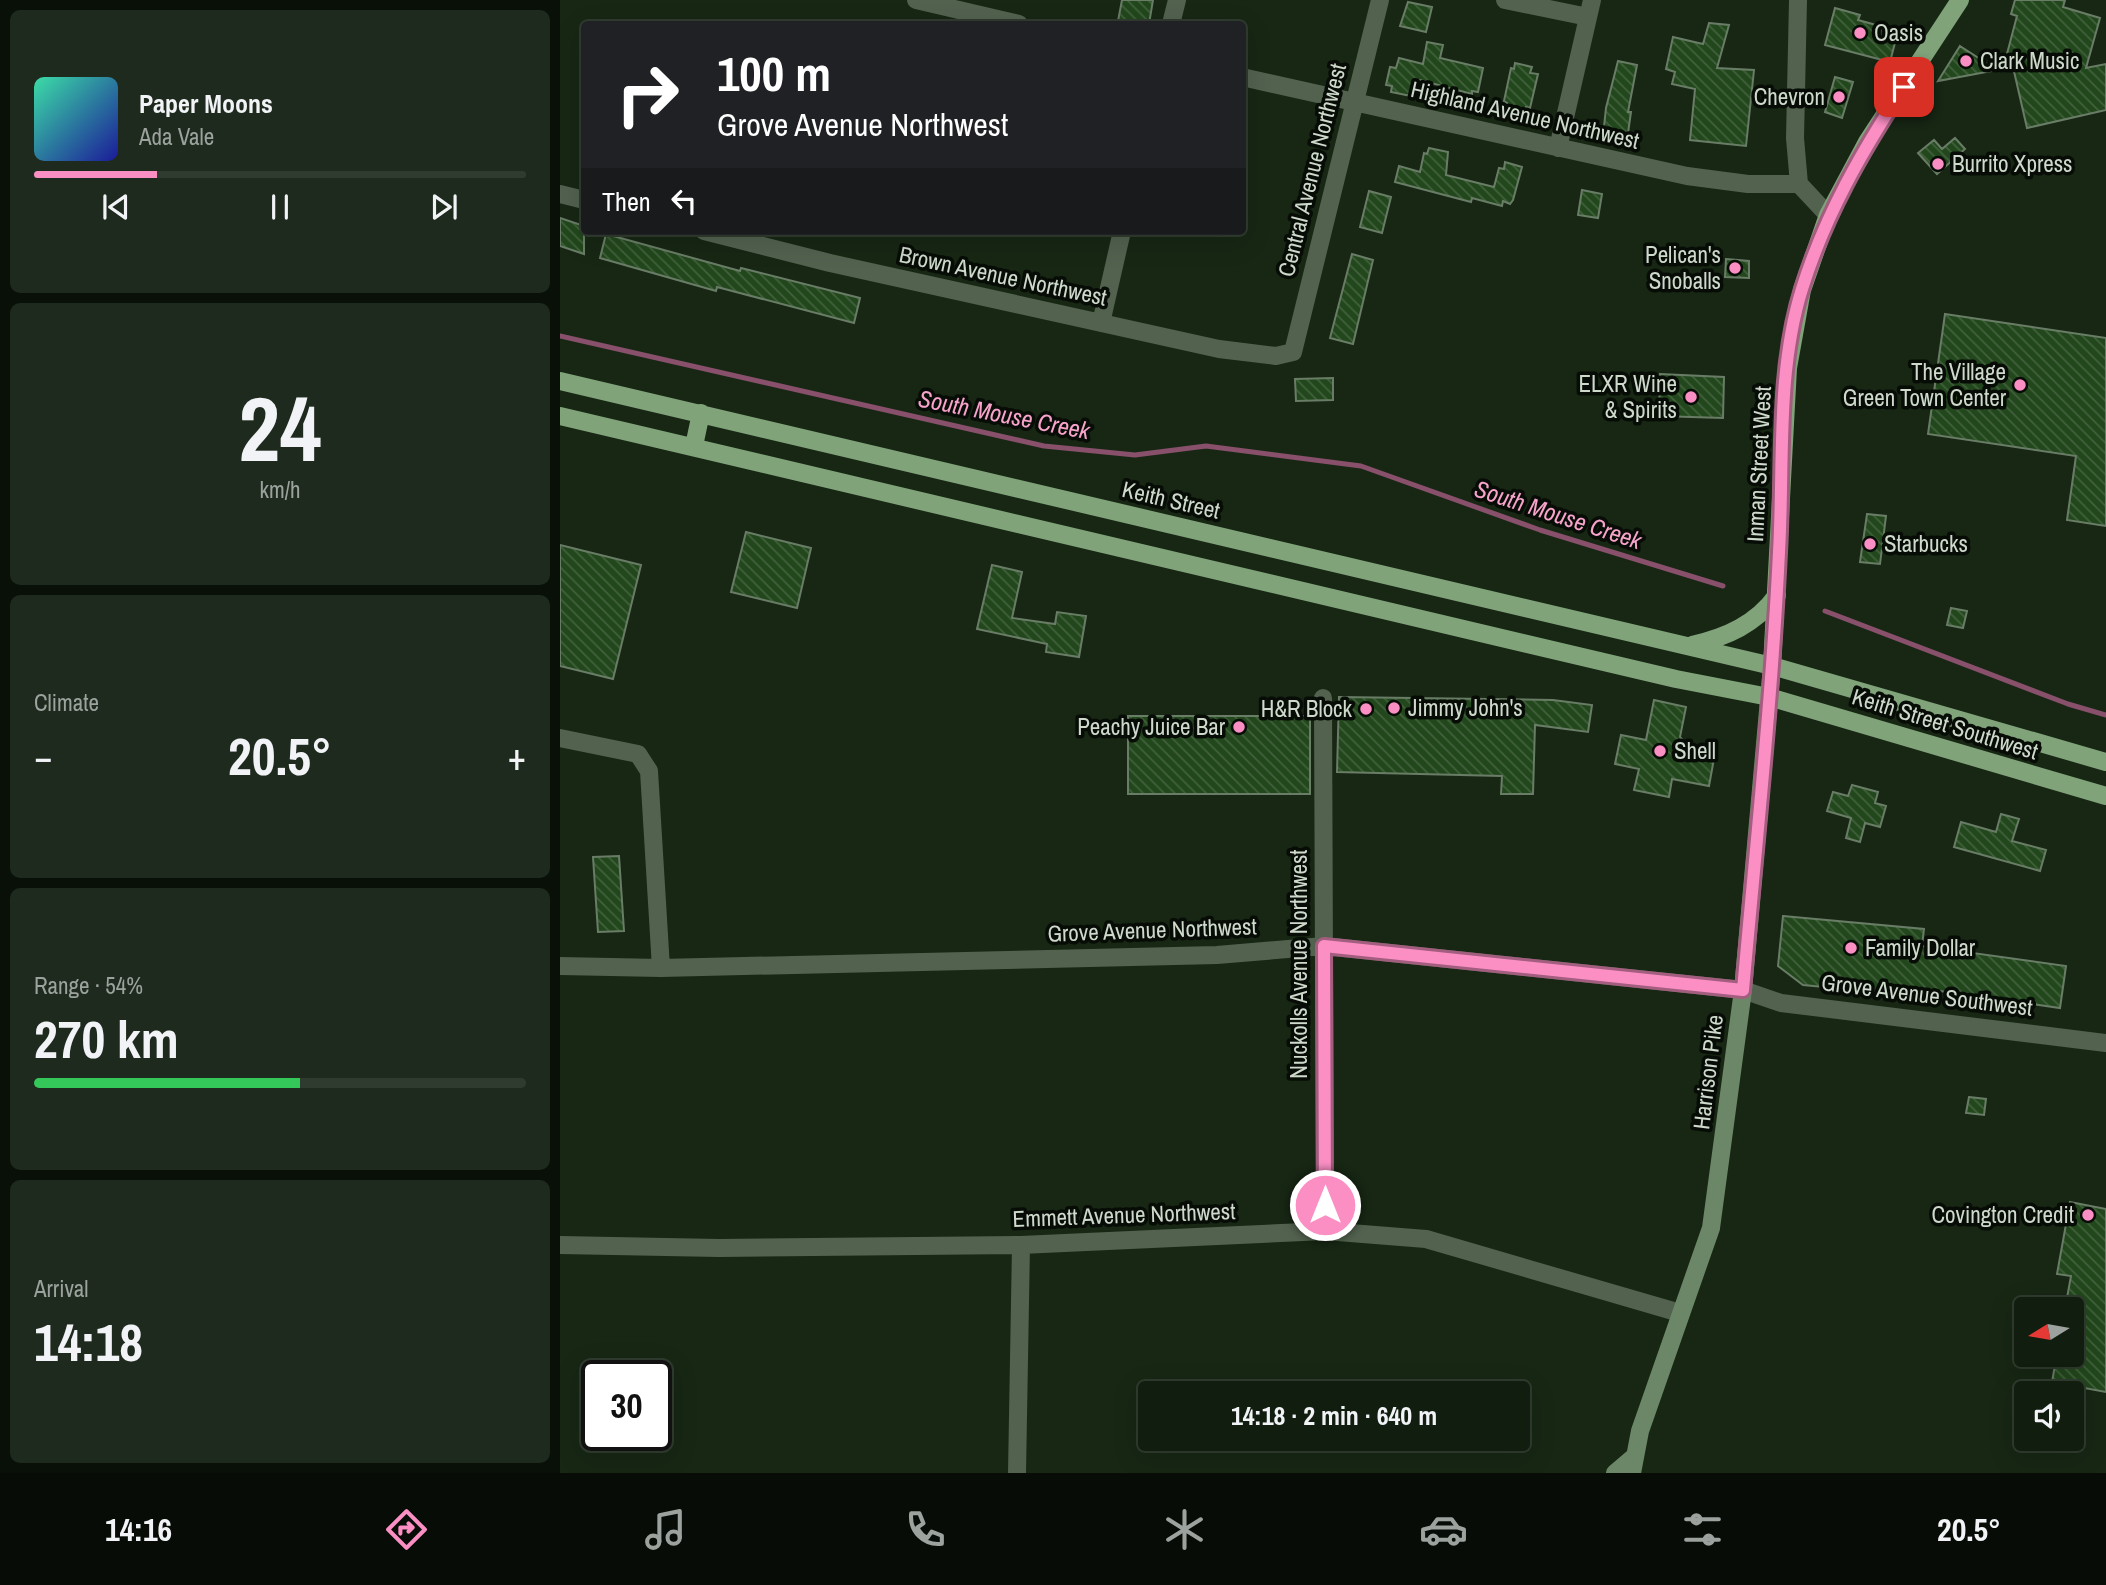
<!DOCTYPE html>
<meta charset="utf-8">
<style>
body{margin:0;font-family:"Archivo Narrow",sans-serif;background:#1e2a1d;color:#f1f3f6;height:100vh;display:flex;flex-direction:column;font-size:26px;white-space:nowrap}
*{box-sizing:border-box;margin:0}
p{font-size:23px;color:#9ca29e}
.icon{flex:none;width:38px;height:38px;fill:none;stroke:currentColor;stroke-width:2;stroke-linecap:round;stroke-linejoin:round}
.map{position:relative;flex:1;overflow:hidden}
.details{display:flex;flex-direction:column;gap:10px;padding:10px;background:#091008;width:560px}
.details>*{flex:none}
.guide{position:absolute;left:21px;top:21px;width:665px;height:214px;border-radius:7px;box-shadow:0 7px 28px #0002,0 0 0 2px #303b2f;background:#202124;color:#fff;overflow:hidden}
.needle{width:46px;rotate:259deg}
.fabs{position:absolute;left:1454px;top:1297px;display:grid;gap:14px}
.fabs a{display:grid;place-items:center;width:70px;height:70px;border-radius:7px;background:#111d0f;box-shadow:0 7px 28px #0002,0 0 0 2px #303b2f;font-size:35px}
.speed{position:absolute;left:21px;top:1360px;display:flex;gap:14px;font-size:35px;font-weight:700;text-align:center}
.speed>*{display:grid;place-content:center;width:91px;height:91px;border-radius:50%;background:#111d0f;box-shadow:0 7px 28px #0002,0 0 0 2px #303b2f;line-height:1}
.speed .limit{border:4px solid #111;border-radius:10px;background:#fff;color:#111}
.pin{position:absolute;display:grid;place-items:center;width:60px;height:60px;color:#fff;margin:-30px;border-radius:14px;box-shadow:0 4px 10px #0006}
.me{position:absolute;width:77px;margin:-38px;rotate:0deg;stroke-linejoin:round;filter:drop-shadow(0 0 5px #0008)}
.turn{display:flex;align-items:center;gap:24px;height:147px;padding:0 21px;font-size:32px}
.turn .icon{width:91px;height:91px;stroke-width:2.5}
.turn b{display:block;font-size:49px;line-height:60px}
.then{display:flex;align-items:center;height:66px;padding:0 21px;background:#0003;gap:14px;font-size:26px}
.big{font-size:52px;font-weight:800;line-height:1.1}
.details .card{flex:1;display:flex;flex-direction:column;justify-content:center;gap:10px;min-width:0;padding:0 24px;border-radius:10px;background:#1e2a1d}
.details .dial{align-items:center;gap:0}
.dial b{font-size:91px;line-height:1}
.song{display:flex;align-items:center;gap:21px}
.cover{width:84px;height:84px;border-radius:10px;background:linear-gradient(135deg,hsl(160 70% 55%),hsl(240 70% 35%))}
.played{height:7px;border-radius:4px;background:linear-gradient(90deg,#fb8fc4 25%,#303b2f 25%)}
.keys{display:flex;justify-content:space-around;direction:ltr}
.heat{display:flex;justify-content:space-between;align-items:center;font-size:38px;direction:ltr}
.charge{height:10px;border-radius:5px;background:linear-gradient(90deg,#34c759 54%,#303b2f 0)}
.trip{position:absolute;left:578px;top:1381px;width:392px;height:70px;border-radius:7px;background:#111d0f;box-shadow:0 7px 28px #0002,0 0 0 2px #303b2f;font-weight:800;line-height:70px;text-align:center}
.tab-bar{display:flex;height:112px;justify-content:space-around;align-items:center;background:#070c06;color:#9ca29e}
.tab-bar .icon{width:49px;height:49px}
.tab-bar .active{color:#fb8fc4}
.tab-bar b{font-size:32px;color:#f1f3f6}
main{display:flex;flex:1;min-height:0}
.map>svg:first-child{display:block}
</style>
<main>
<section class="details">
<div class="card">
<div class="song"><i class="cover"></i><div><b>Paper Moons</b><p>Ada Vale</p></div></div>
<div class="played"></div>
<div class="keys"><svg class="icon" aria-label="previous" viewBox="0 0 24 24"><path d="M18 5L8 12l10 7zM5 5v14"/></svg><svg class="icon" aria-label="pause" viewBox="0 0 24 24"><path d="M8 5v14M16 5v14"/></svg><svg class="icon" aria-label="next" viewBox="0 0 24 24"><path d="M6 5l10 7-10 7zM19 5v14"/></svg></div>
</div>
<div class="card dial"><b>24</b><p>km/h</p></div>
<div class="card"><p>Climate</p>
<div class="heat"><a>−</a><b class="big">20.5°</b><a>+</a></div>
</div>
<div class="card"><p>Range · 54%</p><b class="big">270 km</b><div class="charge"></div></div>
<div class="card"><p>Arrival</p><b class="big">14:18</b></div>
</section>
<div class="map">
<svg width="1546" height="1473" viewBox="0 0 1546 1473">
<defs>
<pattern id="building-back-hatch" width="6" height="6" patternUnits="userSpaceOnUse" patternTransform="scale(1.75)"><rect width="6" height="6" fill="#22471c"/><path d="M-1 5l2 2M0 0l6 6M5-1l2 2" fill="none" stroke="#41613c"/></pattern>
</defs>
<rect width="100%" height="100%" fill="#172714"/>
<g fill="none" stroke-linecap="round" stroke-linejoin="round">
<path stroke="#88506b" stroke-width="5" d="M0,336L484,446L575,455L646,446L801,466L980,530L1163,586
M1265,611L1508,704L1546,715"/>
</g>
<path fill="url(#building-back-hatch)" stroke="#697c66" stroke-width="2" d="M562,0H593L589,24L558,21Z
M1455,0H1505L1503,7L1540,18L1526,68L1546,64V110L1467,128L1453,67L1443,69L1457,16L1451,14Z
M848,2L872,7L866,32L840,26Z
M1275,8L1300,15L1298,20L1338,31L1330,62L1265,45Z
M1149,23L1169,25L1157,68L1194,70L1186,146L1130,140L1135,89L1112,84L1115,72L1106,69L1113,37L1143,44Z
M867,42L883,45L880,58L923,68L918,92L912,91V94L860,80L856,97L831,92L832,86L826,85L830,67L836,68L839,58L863,64Z
M1400,46L1437,70L1378,81Z
M1058,61L1077,65L1068,112H1071L1067,140L1043,136L1046,108Z
M955,63L972,67L970,73L978,74L970,108L966,107L965,113L945,109L947,103L944,101L951,68L954,69Z
M1275,77L1293,82L1282,118L1265,112Z
M1395,138L1405,149L1377,174L1358,153L1374,140L1382,149Z
M869,148L888,152L886,175L934,187L939,168L944,169L945,162L962,167L953,200L950,204L943,201L942,206L912,198L911,202L835,182L839,166L860,172L864,153L867,154Z
M1022,190L1042,194L1038,218L1018,215Z
M809,191L831,197L822,233L800,227Z
M0,218L24,226V254L0,246Z
M46,234L180,271L181,268L300,298L294,323L157,287L156,291L40,258Z
M792,254L813,260L793,344L770,338Z
M1166,259L1189,261V278L1165,277Z
M1385,314L1546,338V526L1507,520L1516,456L1368,434Z
M1100,374L1164,377L1163,418L1099,416Z
M773,378V400L736,401L735,379Z
M1307,514L1326,516L1320,564L1300,562Z
M186,532L251,548L237,608L171,592Z
M0,545L81,565L53,679L0,666Z
M432,565L462,572L452,618L495,624L497,612L526,616L519,657L486,652L487,644L417,629Z
M1391,608L1407,611L1403,628L1387,625Z
M779,697L993,700L1032,705L1028,732L975,725L973,794H941L942,776L777,772Z
M1094,700L1126,707L1120,737L1129,748L1155,753L1149,786L1112,779L1109,797L1074,790L1079,769L1055,764L1061,735L1086,740Z
M568,716H750V794H568Z
M1292,785L1318,792L1315,803L1326,806L1320,827L1305,823L1300,842L1286,838L1291,818L1267,811L1273,792L1288,796Z
M1441,814L1459,819L1452,841L1486,850L1480,871L1394,847L1401,822L1436,832Z
M59,856L64,931L38,932L33,857Z
M1223,916L1364,929L1362,946L1506,966L1500,1008L1358,988V996L1243,985L1218,966Z
M1409,1097L1426,1099L1424,1115L1406,1113Z
M1510,1202L1546,1209V1392L1492,1382L1497,1354H1512V1309H1505L1511,1276L1497,1274Z"/>
<g fill="none" stroke-linecap="round" stroke-linejoin="round">
<path stroke="#52624f" stroke-width="18" d="M356,0L459,24
M945,0L1028,17
M1238,0L1235,138L1239,184L1268,215
M611,24L617,0
M682,77L1127,176L1188,184H1239
M998,148L1032,0
M0,194L24,200
M144,231L270,263L659,349L716,356L733,352L820,0
M541,323L562,231
M763,698L765,1231
M0,738L78,754L89,771L101,968
M0,966L101,968L657,955L764,946L1183,990L1221,1003L1546,1043
M0,1245L159,1248L461,1245L765,1231L866,1239L1120,1313
M457,1473L461,1245"/>
<path stroke="#6c8767" stroke-width="18" d="M1055,1473L1075,1456
M1072,1473L1080,1431L1151,1228L1183,990L1212,666"/>
<path stroke="#80a37a" stroke-width="18" d="M0,381L1212,666L1546,762
M0,416L1116,679L1209,697L1546,796
M134,446L141,413
M1132,645C1167,637 1196,624 1217,595
M1212,666L1228,368L1242,290L1268,215L1307,142L1400,0"/>
</g>
<g fill="none" stroke-linecap="round" stroke-linejoin="round">
<g stroke="#a35d7f" stroke-width="18">
<path id="route" d="M765,1205L764,946L1183,990C1196,844 1212,698 1219,552C1224,466 1216,372 1242,289C1265,215 1302,151 1344,87"/>
</g>
<use href="#route" stroke="#fb8fc4" stroke-width="12"/>
</g>
<g fill="#fb8fc4" stroke="#070d06" stroke-width="2.5">
<circle cx="1300" cy="33" r="7"/>
<circle cx="1406" cy="61" r="7"/>
<circle cx="1279" cy="97" r="7"/>
<circle cx="1378" cy="164" r="7"/>
<circle cx="1175" cy="268" r="7"/>
<circle cx="1460" cy="385" r="7"/>
<circle cx="1131" cy="397" r="7"/>
<circle cx="1310" cy="544" r="7"/>
<circle cx="834" cy="708" r="7"/>
<circle cx="806" cy="709" r="7"/>
<circle cx="679" cy="727" r="7"/>
<circle cx="1100" cy="751" r="7"/>
<circle cx="1291" cy="948" r="7"/>
<circle cx="1528" cy="1215" r="7"/>
</g>
<g text-anchor="middle" stroke-width="7" stroke-linejoin="round" paint-order="stroke">
<g font-size="23" fill="#ced9cc" stroke="#070d06" text-anchor="start">
<text x="1314" y="41">Oasis</text>
<text x="1420" y="69">Clark Music</text>
<text x="1265" y="105" text-anchor="end">Chevron</text>
<text x="1392" y="172">Burrito Xpress</text>
<text x="1161" y="263" text-anchor="end">Pelican's<tspan x="1161" dy="26">Snoballs</tspan></text>
<text x="1446" y="380" text-anchor="end">The Village<tspan x="1446" dy="26">Green Town Center</tspan></text>
<text x="1117" y="392" text-anchor="end">ELXR Wine<tspan x="1117" dy="26">&amp; Spirits</tspan></text>
<text x="1324" y="552">Starbucks</text>
<text x="848" y="716">Jimmy John's</text>
<text x="792" y="717" text-anchor="end">H&amp;R Block</text>
<text x="665" y="735" text-anchor="end">Peachy Juice Bar</text>
<text x="1114" y="759">Shell</text>
<text x="1305" y="956">Family Dollar</text>
<text x="1514" y="1223" text-anchor="end">Covington Credit</text>
</g>
<g font-size="23" fill="#ced9cc" stroke="#070d06">
<text transform="translate(965 115) rotate(13)" y="8">Highland Avenue Northwest</text>
<text transform="translate(752 170) rotate(-76)" y="8">Central Avenue Northwest</text>
<text transform="translate(443 276) rotate(12)" y="8">Brown Avenue Northwest</text>
<text transform="translate(1199 464) rotate(-87)" y="8">Inman Street West</text>
<text transform="translate(611 500) rotate(13)" y="8">Keith Street</text>
<text transform="translate(1385 724) rotate(17)" y="8">Keith Street Southwest</text>
<text transform="translate(592 930) rotate(-2)" y="8">Grove Avenue Northwest</text>
<text transform="translate(739 964) rotate(-90)" y="8">Nuckolls Avenue Northwest</text>
<text transform="translate(1367 995) rotate(7)" y="8">Grove Avenue Southwest</text>
<text transform="translate(1148 1072) rotate(-83)" y="8">Harrison Pike</text>
<text transform="translate(564 1215) rotate(-2)" y="8">Emmett Avenue Northwest</text>
</g>
<g font-size="24" font-style="italic" fill="#f8a3cb" stroke="#070d06">
<text transform="translate(444 415) rotate(11)" y="8">South Mouse Creek</text>
<text transform="translate(998 515) rotate(18)" y="8">South Mouse Creek</text>
</g>
</g>
</svg>
<div class="fabs">
<a><svg class="needle" viewBox="-14 -14 28 28"><path d="M0-13l5 13h-10z" fill="#e53935"/><path d="M0 13l5-13h-10z" fill="#9ca29e"/></svg></a>
<a><svg class="icon" aria-label="sound" viewBox="0 0 24 24"><path d="M4 9h4l5-4v14l-5-4H4zM17 9q2 3 0 6"/></svg></a>
</div>
<div class="speed"><div class="limit">30</div></div>
<div class="pin" style="left:1344px;top:87px;background:#d93025"><svg class="icon" aria-label="arrive" viewBox="0 0 24 24"><path d="M6 21V4h12l-3 4 3 4H6"/></svg></div>
<svg class="me" style="left:765px;top:1205px" viewBox="-20 -20 40 40"><circle r="17" fill="#fb8fc4" stroke="#fff" stroke-width="3"/><path d="M0-11L8 9 0 5-8 9z" fill="#fff"/></svg>
<div class="trip">14:18 · 2 min · 640 m</div>
<div class="guide">
<div class="turn"><svg class="icon" aria-label="right" viewBox="0 0 24 24"><path d="M7 20v-9h11M14 6l5 5-5 5"/></svg><div><b>100 m</b>Grove Avenue Northwest</div></div>
<div class="then">Then<svg class="icon" aria-label="left" viewBox="0 0 24 24"><path d="M17 20v-9H6M10 6l-5 5 5 5"/></svg></div>
</div>
</div>
</main>
<nav class="tab-bar">
<b>14:16</b>
<svg class="icon active" aria-label="directions" viewBox="0 0 24 24"><path d="M12 3l9 9-9 9-9-9zM9 14v-3h6M13 9l2 2-2 2"/></svg>
<svg class="icon" aria-label="music" viewBox="0 0 24 24"><path d="M9 18V5l10-2v13"/><circle cx="6" cy="18" r="3"/><circle cx="16" cy="16" r="3"/></svg>
<svg class="icon" aria-label="phone" viewBox="0 0 24 24"><path d="M5 4h4l2 5-3 2q2 4 5 5l2-3 5 2v4C11 20 4 13 5 4z"/></svg>
<svg class="icon" aria-label="climate" viewBox="0 0 24 24"><path d="M12 3v18M4 7l16 10M4 17L20 7"/></svg>
<svg class="icon" aria-label="car" viewBox="0 0 24 24"><path d="M5 17H2v-5l4-1 3-4h7l3 4 3 1v5h-3M9 17h6M6 11h13"/><circle cx="7" cy="17" r="2"/><circle cx="17" cy="17" r="2"/></svg>
<svg class="icon" aria-label="filters" viewBox="0 0 24 24"><path d="M4 7h16M4 17h16"/><circle cx="9" cy="7" r="2"/><circle cx="15" cy="17" r="2"/></svg>
<b>20.5°</b>
</nav>
